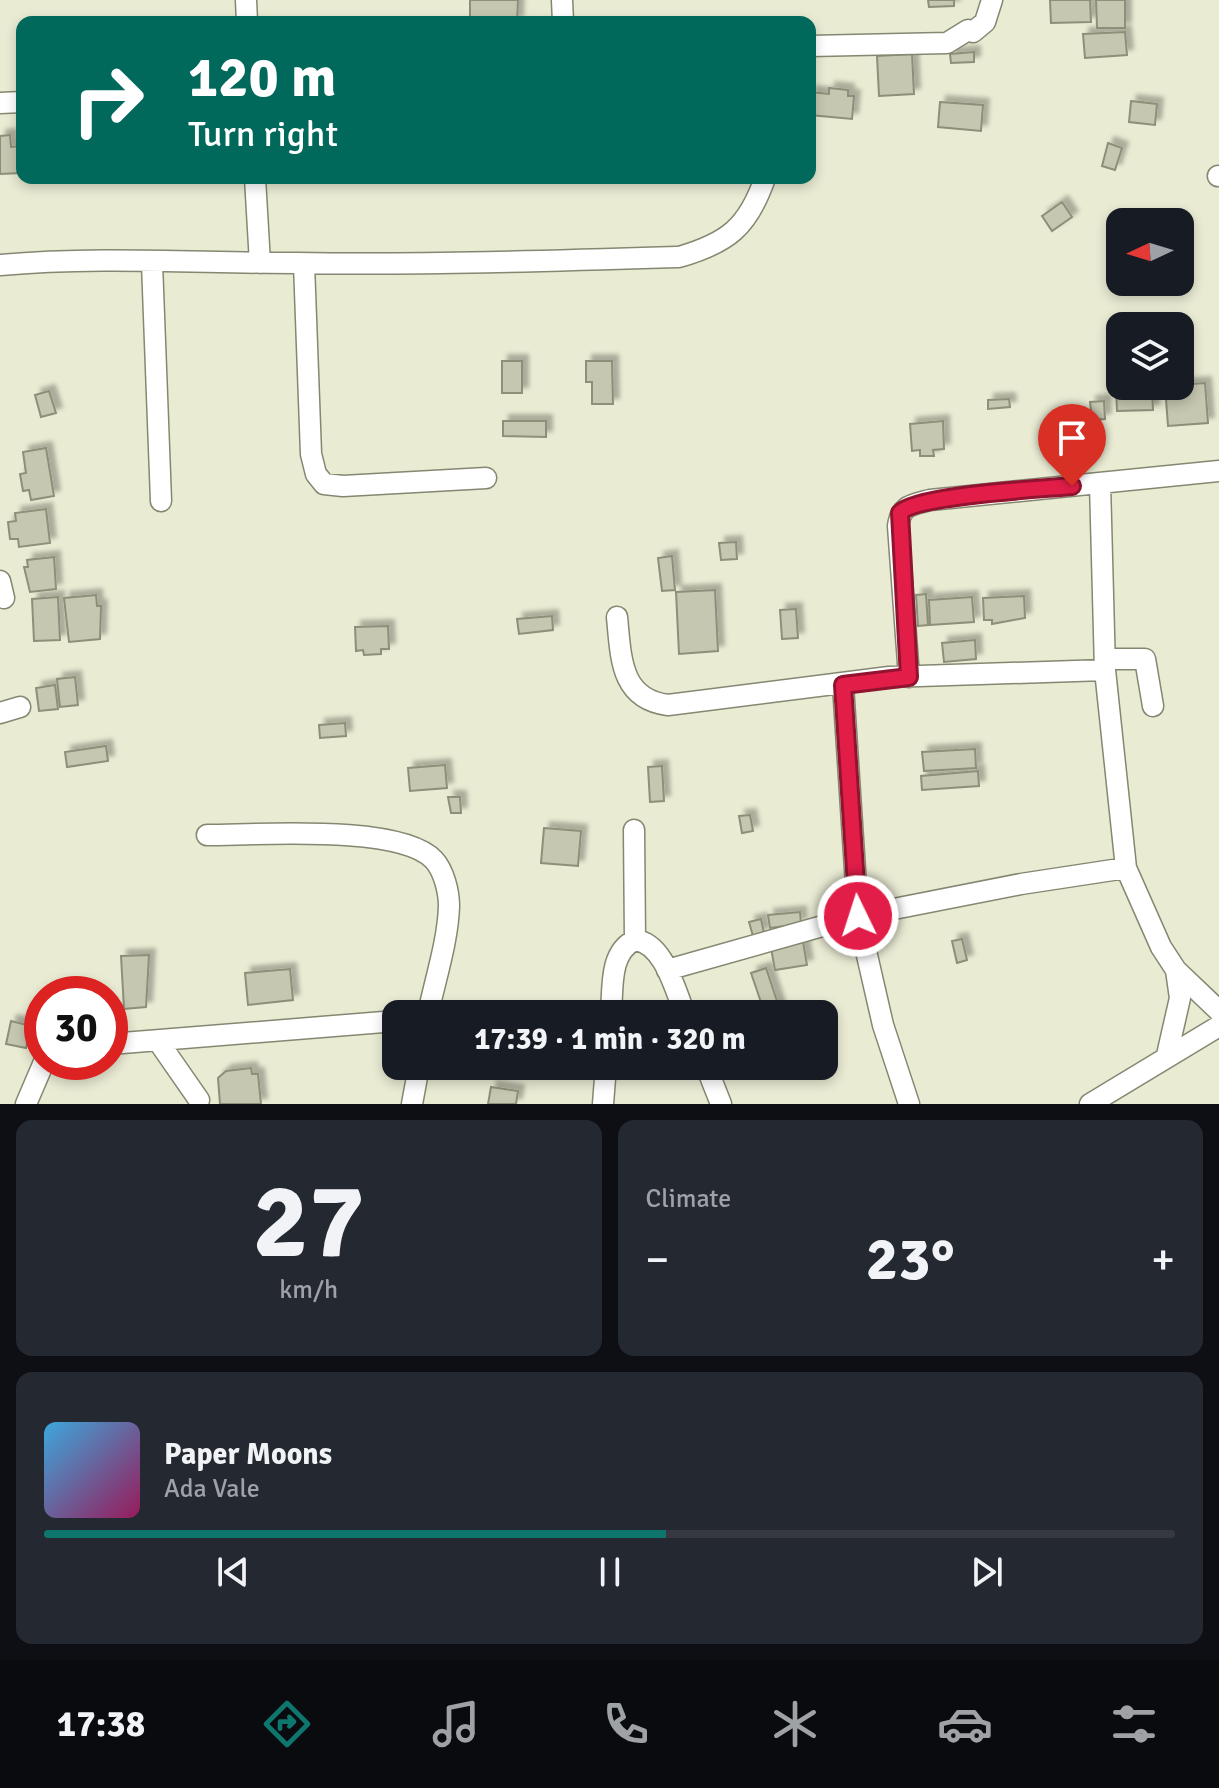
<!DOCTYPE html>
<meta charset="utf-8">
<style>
body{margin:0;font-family:Signika,sans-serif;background:#242831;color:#f1f3f6;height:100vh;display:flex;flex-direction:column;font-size:30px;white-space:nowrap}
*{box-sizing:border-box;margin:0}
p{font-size:26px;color:#9ea1a6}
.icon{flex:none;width:44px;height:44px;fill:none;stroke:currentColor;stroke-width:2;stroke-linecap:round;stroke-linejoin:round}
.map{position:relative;height:1104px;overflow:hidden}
.details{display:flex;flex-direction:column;gap:16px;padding:16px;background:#0d0f14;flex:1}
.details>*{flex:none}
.banner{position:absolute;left:16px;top:16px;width:800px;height:168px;border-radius:16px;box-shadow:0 4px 12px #0003;background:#00695c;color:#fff;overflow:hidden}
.needle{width:52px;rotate:266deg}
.tools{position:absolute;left:1106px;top:208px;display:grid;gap:16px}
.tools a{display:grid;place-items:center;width:88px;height:88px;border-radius:16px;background:#171b24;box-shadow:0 4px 12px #0003;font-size:40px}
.speed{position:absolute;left:24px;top:976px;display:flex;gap:16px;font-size:40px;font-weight:700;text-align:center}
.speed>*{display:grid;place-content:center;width:104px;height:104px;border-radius:50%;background:#171b24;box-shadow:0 4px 12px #0003;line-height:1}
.speed .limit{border:12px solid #d22;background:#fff;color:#111}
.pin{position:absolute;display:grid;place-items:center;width:68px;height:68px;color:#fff;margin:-82px -34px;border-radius:50% 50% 50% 0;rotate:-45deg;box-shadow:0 0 8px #0007}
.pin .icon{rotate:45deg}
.me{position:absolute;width:88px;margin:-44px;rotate:356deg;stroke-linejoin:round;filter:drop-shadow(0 0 6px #0008)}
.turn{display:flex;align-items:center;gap:28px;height:168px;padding:0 40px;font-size:36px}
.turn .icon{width:104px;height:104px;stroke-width:2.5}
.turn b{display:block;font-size:56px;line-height:68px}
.big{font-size:60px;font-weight:700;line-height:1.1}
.details .tile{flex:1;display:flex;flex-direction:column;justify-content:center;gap:12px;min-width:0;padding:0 28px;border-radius:16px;background:#242831}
.details .dial{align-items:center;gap:0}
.dial b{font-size:104px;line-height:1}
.song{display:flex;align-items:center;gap:24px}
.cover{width:96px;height:96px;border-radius:12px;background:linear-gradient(135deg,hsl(200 70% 55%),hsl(330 70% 35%))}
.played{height:8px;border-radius:4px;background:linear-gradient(90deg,#0f766e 55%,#363941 55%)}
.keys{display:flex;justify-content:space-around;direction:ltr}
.heat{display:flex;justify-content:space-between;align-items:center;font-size:44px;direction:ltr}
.details .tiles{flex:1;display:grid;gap:16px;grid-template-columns:1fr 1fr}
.tile:last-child{grid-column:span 2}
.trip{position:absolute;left:382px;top:1000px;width:456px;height:80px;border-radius:16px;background:#171b24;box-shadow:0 4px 12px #0003;font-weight:700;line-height:80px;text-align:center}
.tab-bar{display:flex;height:128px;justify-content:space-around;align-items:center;background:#090b0e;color:#9ea1a6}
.tab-bar .icon{width:56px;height:56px}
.tab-bar .selected{color:#0f766e}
.tab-bar b{font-size:36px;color:#f1f3f6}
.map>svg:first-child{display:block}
</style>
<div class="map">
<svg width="1219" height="1104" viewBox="0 0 1219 1104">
<defs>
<filter id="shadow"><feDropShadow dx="6" dy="-6" stdDeviation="2" flood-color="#0004"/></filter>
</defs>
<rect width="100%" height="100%" fill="#e9ebd3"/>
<path fill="#c5c7b0" stroke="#8d8f79" stroke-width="2" filter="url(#shadow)" d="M470,0H518L517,22H470Z
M928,0H954V6L929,7Z
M1050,0H1090L1091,22L1051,23Z
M1096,0H1125V28H1097Z
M1125,32L1127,55L1085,58L1083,34Z
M974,52V62L951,63L950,54Z
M912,54L914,94L879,96L877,56Z
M829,88L848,90V96H854L852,119L810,115V92L829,94Z
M1131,101L1157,104L1155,125L1129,122Z
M940,102L983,105L981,131L938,127Z
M10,135L11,147L22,146V173L0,174V136Z
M1108,143L1122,148L1115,170L1102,166Z
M1062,202L1072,217L1052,231L1042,216Z
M502,361H522V393H502Z
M586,361H612L613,404H592V382H586Z
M1205,383L1208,423L1168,426L1165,386Z
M1152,389L1153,410L1117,411L1116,390Z
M49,391L56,413L41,417L35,395Z
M1009,399L1010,407L988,409V400Z
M1104,401L1105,419L1092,420L1090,402Z
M503,421H546V437L503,436Z
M943,421L944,449L933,450L934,456H920V450L912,451L910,424Z
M46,448L54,496L31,500L29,490L23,491L20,474L26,473L23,452Z
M46,509L50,543L19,547L18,539H10L8,522L16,521L15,513Z
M736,542L737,559L721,560L719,543Z
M672,556L675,590L662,591L658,558Z
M54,557L56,589L30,592L24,567H28L27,560Z
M715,590L718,651L679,654L676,592Z
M926,594L928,625L918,626L916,595Z
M96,595L97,606H101L100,639L69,642L64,598Z
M1024,596L1025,618L992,624V620H984L983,598Z
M58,597L60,640L34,641L32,599Z
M972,597L974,622L930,625L929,600Z
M796,609L798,638L782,639L780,610Z
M552,616L553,630L519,634L517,619Z
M388,626L389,649H381V654L364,655L363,650L356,651L355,627Z
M975,640L976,659L944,662L942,643Z
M75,677L78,705L60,707L57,679Z
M55,685L58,709L39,711L36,688Z
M345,723L346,736L320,738L319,725Z
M106,746L108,761L67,767L65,752Z
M975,749L976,768L924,771L922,752Z
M445,765L447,788L410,791L408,768Z
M662,766L664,801L650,802L648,767Z
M978,771L979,786L922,790L921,776Z
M448,797H460L461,813H451Z
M750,815L753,831L742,833L739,816Z
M544,828L581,831L578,866L541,863Z
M800,912L801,924L770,928L768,915Z
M761,919L764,933L753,936L749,922Z
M962,939L967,960L957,963L952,941Z
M803,942L807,965L775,970L771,948Z
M149,955L146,1007L124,1009L121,956Z
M766,968L781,1013L778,1014H765L751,973Z
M290,969L293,1000L248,1005L245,973Z
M11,1021L31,1026L26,1048L6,1044Z
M251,1068L252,1074H258L261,1104H220L218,1078L226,1071Z
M491,1087L518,1091L516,1104H488Z"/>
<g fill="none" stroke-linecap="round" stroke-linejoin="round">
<g stroke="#858771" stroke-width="23">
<path id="minor" d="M246,0L247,22
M562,0L563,22
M810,46L947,43L968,30L973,32L985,22L992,0
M0,103L22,102
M1218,176H1219
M255,178L260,263
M152,263L161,501
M304,264L311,454L316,474L324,484L343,486L486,478
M0,265C99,256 197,263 297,263C424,265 551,261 679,257C728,243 748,227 765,178
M1100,483L1105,670L1126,868L1161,947L1176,970L1219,1011
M0,581L4,598
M617,617C621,657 620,699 668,705L889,677L1105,670
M1105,659H1145L1153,706
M909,677L898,526C901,505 911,505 930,500L1219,471
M843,685L858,916L883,1025L909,1104
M0,713L20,707
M634,830L635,940
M207,835C257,835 401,824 434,860C444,871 449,892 449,906C448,941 435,980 428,1014
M667,970L858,916L1021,884L1126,868
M611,1014C613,988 609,952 635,940C664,943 675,990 685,1014
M158,1041L199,1100
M110,1044L396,1021
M1167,1055L1180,998L1176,970
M706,1066L721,1104
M26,1104L44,1062
M412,1104L419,1066
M603,1104L606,1066
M1090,1104L1219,1026"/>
</g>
<use href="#minor" stroke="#fff" stroke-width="20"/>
</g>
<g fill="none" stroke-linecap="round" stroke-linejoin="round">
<g stroke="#92132f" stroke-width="20">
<path id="route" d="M858,916L843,685L909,677L900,513C915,495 1042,489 1072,486"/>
</g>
<use href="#route" stroke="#e11d48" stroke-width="14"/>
</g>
</svg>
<div class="tools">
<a><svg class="needle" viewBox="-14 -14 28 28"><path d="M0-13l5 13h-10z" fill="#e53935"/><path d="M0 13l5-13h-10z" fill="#9ea1a6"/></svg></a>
<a><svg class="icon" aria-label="layers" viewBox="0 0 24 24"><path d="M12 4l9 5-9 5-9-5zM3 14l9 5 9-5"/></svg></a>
</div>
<div class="speed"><div class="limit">30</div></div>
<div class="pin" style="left:1072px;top:486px;background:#d93025"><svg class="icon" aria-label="arrive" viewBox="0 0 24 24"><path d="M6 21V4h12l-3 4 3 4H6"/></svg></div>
<svg class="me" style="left:858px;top:916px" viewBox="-20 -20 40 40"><circle r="17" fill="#e11d48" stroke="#fff" stroke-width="3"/><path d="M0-11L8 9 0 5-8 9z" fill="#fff"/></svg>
<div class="trip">17:39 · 1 min · 320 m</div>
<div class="banner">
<div class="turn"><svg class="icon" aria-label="right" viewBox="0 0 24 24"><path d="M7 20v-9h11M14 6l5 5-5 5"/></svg><div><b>120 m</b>Turn right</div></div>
</div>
</div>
<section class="details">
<div class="tiles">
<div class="tile dial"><b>27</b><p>km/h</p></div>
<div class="tile"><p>Climate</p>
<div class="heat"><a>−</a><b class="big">23°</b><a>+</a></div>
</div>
<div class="tile">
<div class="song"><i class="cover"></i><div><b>Paper Moons</b><p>Ada Vale</p></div></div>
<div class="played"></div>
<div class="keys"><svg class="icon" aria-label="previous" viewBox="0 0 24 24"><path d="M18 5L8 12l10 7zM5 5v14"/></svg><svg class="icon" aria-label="pause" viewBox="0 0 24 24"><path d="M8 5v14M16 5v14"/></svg><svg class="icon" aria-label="next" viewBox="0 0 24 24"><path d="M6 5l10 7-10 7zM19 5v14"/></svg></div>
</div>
</div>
</section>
<nav class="tab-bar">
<b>17:38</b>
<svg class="icon selected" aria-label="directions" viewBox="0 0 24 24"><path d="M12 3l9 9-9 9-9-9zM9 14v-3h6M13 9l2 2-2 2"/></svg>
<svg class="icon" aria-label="music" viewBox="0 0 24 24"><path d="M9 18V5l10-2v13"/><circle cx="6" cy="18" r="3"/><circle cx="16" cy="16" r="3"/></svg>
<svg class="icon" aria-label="phone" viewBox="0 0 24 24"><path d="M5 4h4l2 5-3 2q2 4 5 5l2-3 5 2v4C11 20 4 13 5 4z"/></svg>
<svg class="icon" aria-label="climate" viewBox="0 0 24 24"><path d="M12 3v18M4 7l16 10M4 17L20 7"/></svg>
<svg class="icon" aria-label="car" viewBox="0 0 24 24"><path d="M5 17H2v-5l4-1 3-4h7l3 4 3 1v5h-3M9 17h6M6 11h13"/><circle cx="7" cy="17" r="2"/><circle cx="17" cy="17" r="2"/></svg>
<svg class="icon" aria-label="filters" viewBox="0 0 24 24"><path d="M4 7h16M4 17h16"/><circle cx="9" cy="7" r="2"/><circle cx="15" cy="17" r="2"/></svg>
</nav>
